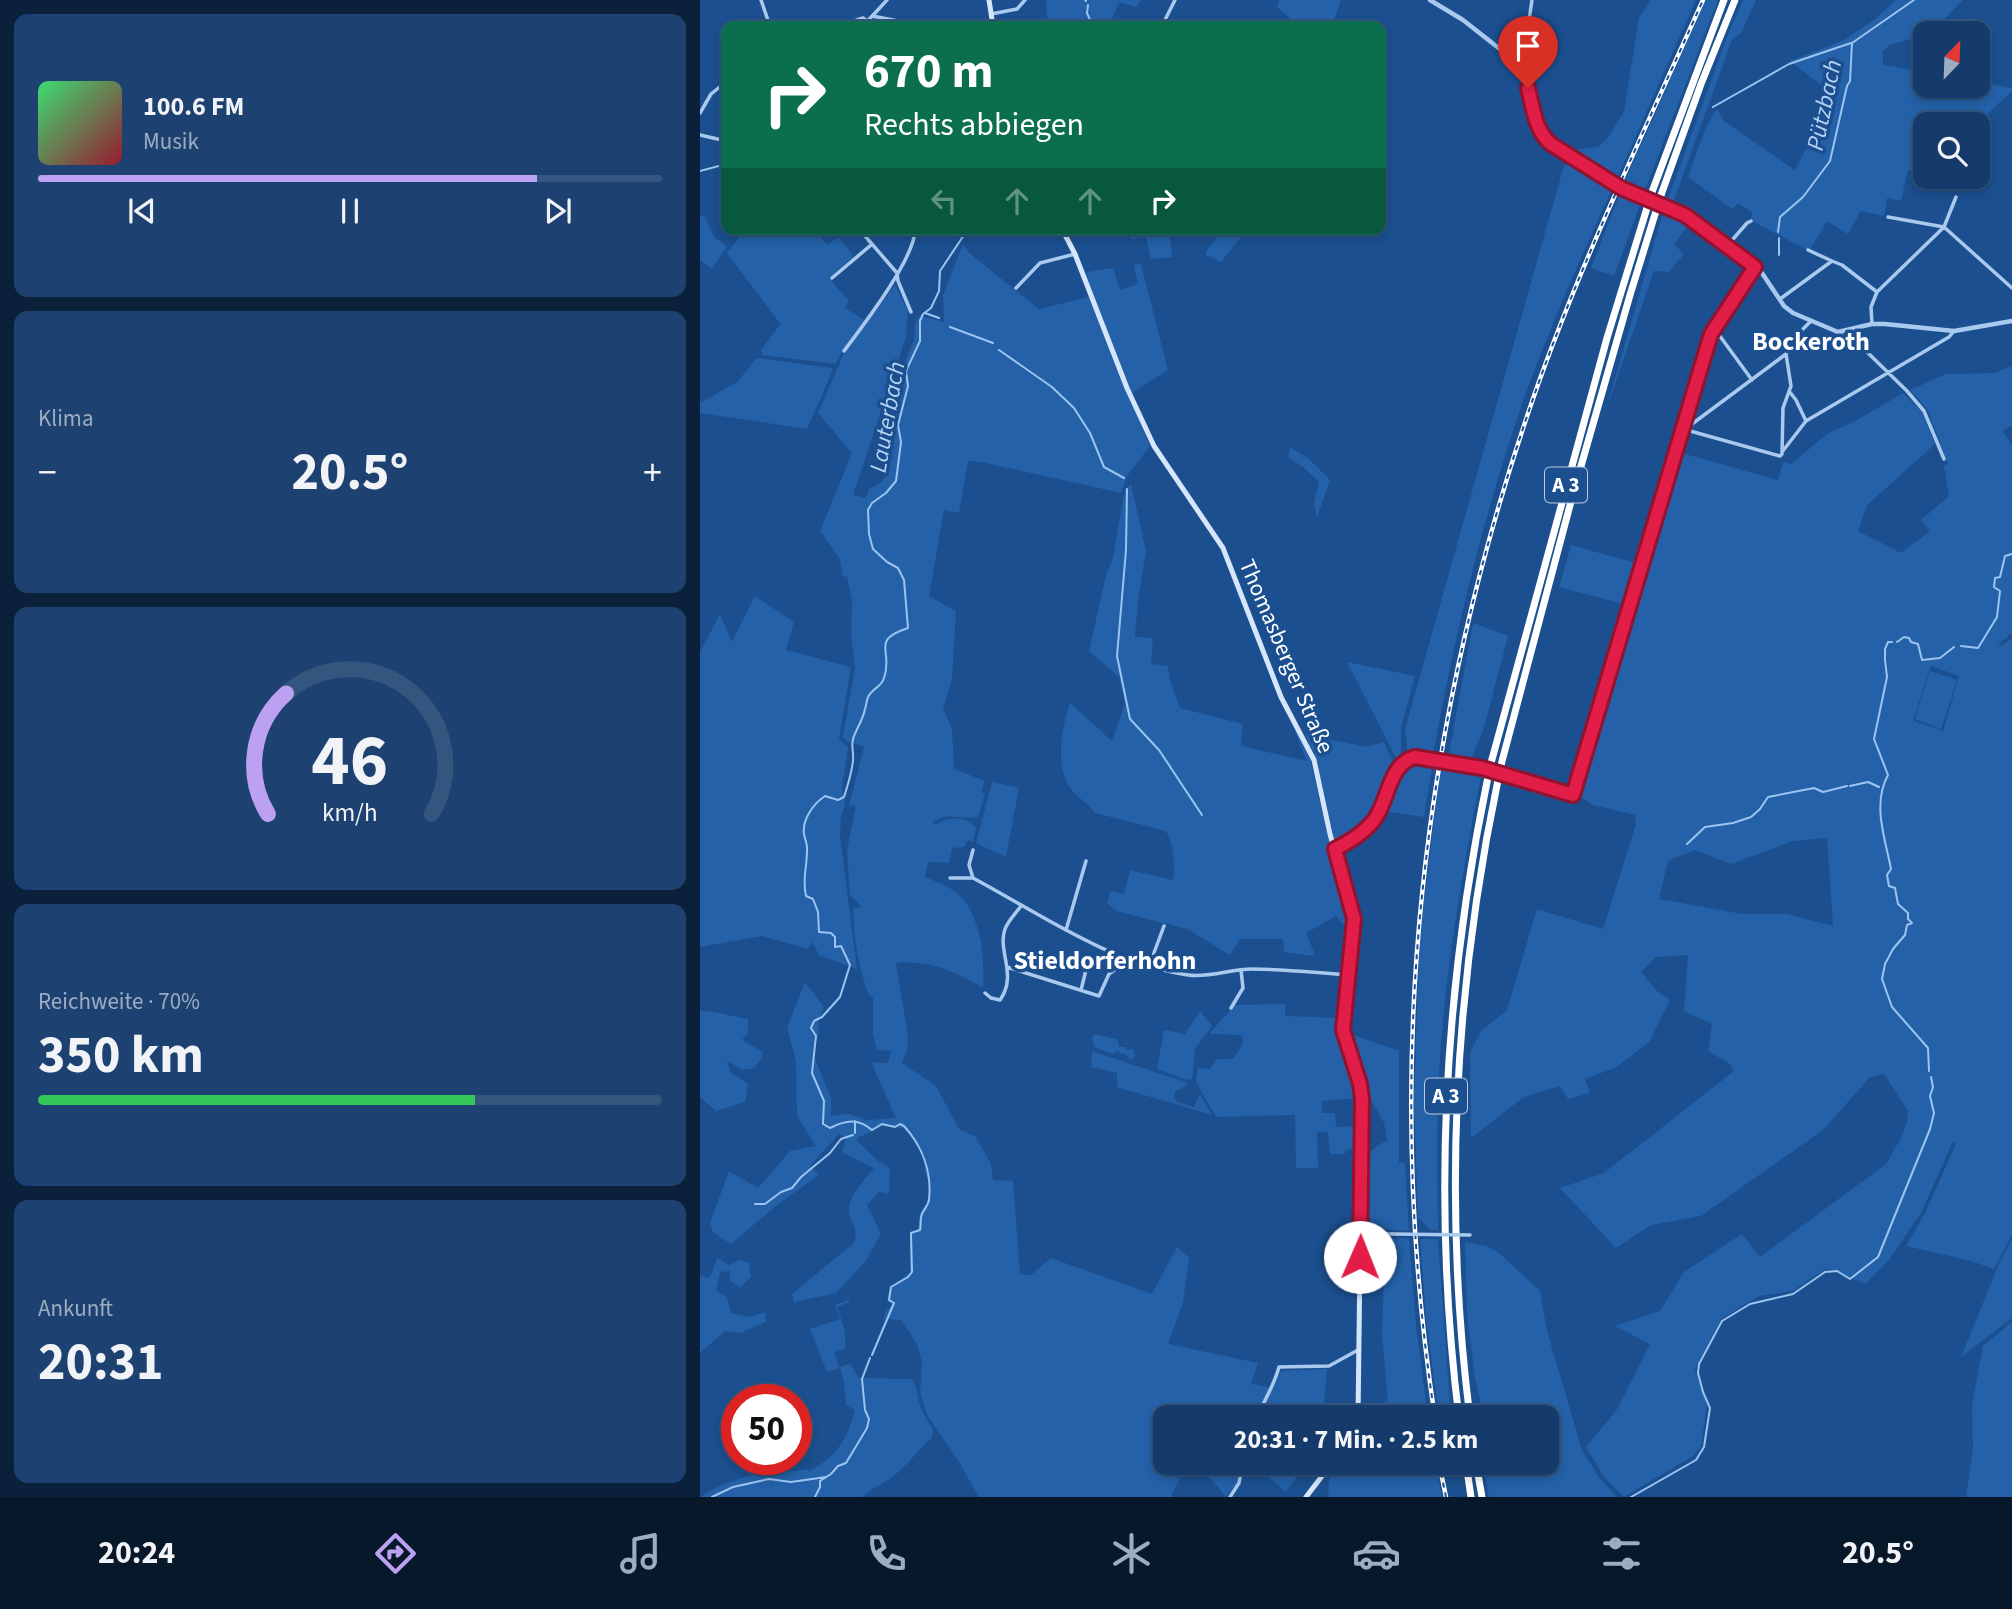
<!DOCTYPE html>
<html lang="de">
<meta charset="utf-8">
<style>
body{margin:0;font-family:"Source Sans 3",sans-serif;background:#1d4271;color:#f1f3f6;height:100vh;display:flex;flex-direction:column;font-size:26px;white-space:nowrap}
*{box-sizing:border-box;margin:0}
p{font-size:23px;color:#9dadc1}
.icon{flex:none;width:38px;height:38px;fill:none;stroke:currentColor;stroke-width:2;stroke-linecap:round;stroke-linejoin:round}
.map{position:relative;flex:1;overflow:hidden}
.side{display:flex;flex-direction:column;gap:14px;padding:14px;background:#0b203b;width:700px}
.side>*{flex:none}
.top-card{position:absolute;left:21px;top:21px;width:665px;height:214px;border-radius:14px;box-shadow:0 4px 10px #0003,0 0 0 2px #33557e;background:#0b6e4f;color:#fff;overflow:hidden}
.needle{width:46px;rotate:23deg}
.tools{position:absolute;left:1213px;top:21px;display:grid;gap:14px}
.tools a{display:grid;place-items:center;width:77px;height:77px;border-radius:14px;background:#143b6b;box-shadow:0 4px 10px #0003,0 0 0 2px #33557e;font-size:35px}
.speed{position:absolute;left:21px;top:1384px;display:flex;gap:14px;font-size:35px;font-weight:700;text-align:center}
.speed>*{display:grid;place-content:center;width:91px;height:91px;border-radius:50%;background:#143b6b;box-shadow:0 4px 10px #0003,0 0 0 2px #33557e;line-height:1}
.speed .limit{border:10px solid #d22;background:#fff;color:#111}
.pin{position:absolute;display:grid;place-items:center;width:60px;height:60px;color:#fff;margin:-72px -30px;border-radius:50% 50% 50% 0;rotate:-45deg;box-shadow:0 0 7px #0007}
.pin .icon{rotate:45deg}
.me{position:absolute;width:77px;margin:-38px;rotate:1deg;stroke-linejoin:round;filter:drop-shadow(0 0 5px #0008)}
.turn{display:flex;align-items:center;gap:24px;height:147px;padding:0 28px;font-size:32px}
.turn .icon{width:91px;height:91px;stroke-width:2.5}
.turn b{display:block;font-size:49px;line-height:60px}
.lanes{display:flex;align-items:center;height:66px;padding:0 28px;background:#0003;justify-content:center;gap:35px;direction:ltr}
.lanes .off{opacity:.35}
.big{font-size:52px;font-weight:700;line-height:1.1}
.side .tile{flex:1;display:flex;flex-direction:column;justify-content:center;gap:10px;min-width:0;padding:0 24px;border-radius:14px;background:#1d4271}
.side .dial{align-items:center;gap:0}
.dial svg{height:182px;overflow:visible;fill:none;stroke:#33557e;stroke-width:7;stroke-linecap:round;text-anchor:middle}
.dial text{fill:#f1f3f6;stroke:none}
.song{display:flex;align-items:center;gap:21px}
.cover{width:84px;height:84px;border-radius:10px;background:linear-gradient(135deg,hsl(140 70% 55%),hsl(350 70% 35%))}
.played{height:7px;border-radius:4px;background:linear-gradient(90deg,#bca0f2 80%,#33557e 80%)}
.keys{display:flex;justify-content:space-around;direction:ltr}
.heat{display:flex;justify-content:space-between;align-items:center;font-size:38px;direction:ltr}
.charge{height:10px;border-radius:5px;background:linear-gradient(90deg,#34c759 70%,#33557e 0)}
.trip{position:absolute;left:453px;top:1405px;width:406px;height:70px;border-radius:14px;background:#143b6b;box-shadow:0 4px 10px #0003,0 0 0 2px #33557e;font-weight:700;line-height:70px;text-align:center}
.tabs{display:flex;height:112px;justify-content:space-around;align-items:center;background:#08182b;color:#9dadc1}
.tabs .icon{width:49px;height:49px}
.tabs .current{color:#bca0f2}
.tabs b{font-size:32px;color:#f1f3f6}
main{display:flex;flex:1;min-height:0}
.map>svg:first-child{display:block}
</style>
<main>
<section class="side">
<div class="tile">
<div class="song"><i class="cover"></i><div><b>100.6 FM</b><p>Musik</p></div></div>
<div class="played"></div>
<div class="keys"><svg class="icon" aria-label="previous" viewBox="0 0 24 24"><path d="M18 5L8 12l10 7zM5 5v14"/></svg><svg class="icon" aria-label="pause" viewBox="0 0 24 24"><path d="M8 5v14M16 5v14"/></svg><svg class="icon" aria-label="next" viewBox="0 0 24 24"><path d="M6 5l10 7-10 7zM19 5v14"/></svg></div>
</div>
<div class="tile"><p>Klima</p>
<div class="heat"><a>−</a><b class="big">20.5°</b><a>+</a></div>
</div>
<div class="tile dial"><svg viewBox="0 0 100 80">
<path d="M14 69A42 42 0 1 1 86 69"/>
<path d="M14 69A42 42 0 0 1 22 16" stroke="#bca0f2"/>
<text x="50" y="56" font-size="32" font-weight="700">46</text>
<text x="50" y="72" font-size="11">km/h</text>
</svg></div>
<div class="tile"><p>Reichweite · 70%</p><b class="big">350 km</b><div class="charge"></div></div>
<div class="tile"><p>Ankunft</p><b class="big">20:31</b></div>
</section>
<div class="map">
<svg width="1312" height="1497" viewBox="0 0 1312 1497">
<rect width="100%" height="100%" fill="#1b4f8f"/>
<path fill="#2461a8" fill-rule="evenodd" d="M346,0H441L436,7L419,2L409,26L399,22L397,26H348Z
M579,0H641L632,26H599L577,7Z
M951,0H996L916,181L874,155L880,149L898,147L908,138L924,111L939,18Z
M1006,0H1018L943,195L923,185Z
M1043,0H1056L1041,33L1032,40L974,200L966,204L1027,37Z
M1196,0H1263L1231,33L1190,45L1183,51V65L1225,72V86H1278V82L1312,88V91L1282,119L1278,132V124H1225V172L1208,170L1201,201L1187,198L1184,216L1161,211L1148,234L1127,221L1109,251L1050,220L1053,213L1038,203L1032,209L988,177L1006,127L1017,109L1024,121L1095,170L1134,95L1090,61L1144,40L1174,20Z
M868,161L912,189C882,255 852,322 827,390C785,509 755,631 733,756L711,754L707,750L705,729L863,169Z
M920,193L941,202L914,276L891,268Z
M969,212L991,222L974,244L984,254L969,272L954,271L905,413L962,216Z
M4,216L15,238L27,246L12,269L0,260V217Z
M45,229H113L128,245L138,237L154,256L129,278L149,301L145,308L166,321L141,352L136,364L62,355L61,350L82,322H79L27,253Z
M427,229H469L472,257L451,259L446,237L431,239Z
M524,229H551L541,237L521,262L506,255V252Z
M263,244L268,252L339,309L389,297L450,446L427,476L421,493L281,462L268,461L259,513L244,510L229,596L256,611L252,679L243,709L252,729L254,769L285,781L281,792L285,793L278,817C262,821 247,810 232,823L236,825C247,816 266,816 276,827L273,842L268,840L264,847L252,848L249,863L228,862L225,877C240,883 257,889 266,903C282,926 285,962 283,988C255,971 229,960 196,963L208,1036L207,1049L202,1063L236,1086L259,1129L276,1137L291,1164L293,1180L313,1181L320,1274L331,1275L351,1258L452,1294L477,1247L489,1258L483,1303L468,1344L558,1363L551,1384L573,1388L581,1371L627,1369L623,1417H540L536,1411L527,1409L521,1417L466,1418V1463H542L538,1482L526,1497L507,1474L485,1467L471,1497H279L258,1460L227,1415L220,1392L222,1363L217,1344L201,1320L184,1319L185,1313L192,1304L187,1301L190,1287L210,1272V1232L218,1229L220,1213L228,1201L230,1186L225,1173L223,1155L212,1137L203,1128L183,1126L157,1138V1141L178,1161L190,1168L189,1194L179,1192L167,1205L181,1234L165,1262L136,1293L94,1302L92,1294L154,1243C159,1227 151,1226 149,1211C147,1197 166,1179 174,1168L142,1152L146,1138L139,1134L110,1166L119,1175L77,1205L31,1244L13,1232L10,1223L29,1171L58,1188L90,1151L116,1146L97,1116L96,1061L87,1028L105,982L124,1007L118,1021L119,1033L113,1054L131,1098V1116L149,1114L166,1120L196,1118L171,1062L188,1063L191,1051L177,1050L173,1035V997L169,995C158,967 154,938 153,908L162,907L150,895L147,850L156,807L149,805L164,747L145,740L143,736L155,668L151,635L152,601L147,576L143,577L140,559L120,531L152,453L118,413L145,351L195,285L208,311L206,337L153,495L166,498L169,489L182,482L188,472L181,458L193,424V397L201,385V372L214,339L215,325L219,316L244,322L243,295Z
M441,264L468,370L432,393L385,275L387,272L413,268L420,290L438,284L434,265Z
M59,358L132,368L133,370L107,429L0,413V403L37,382L55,360Z
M1312,366V425L1303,431L1312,445V633L1301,642L1298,647L1312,639V1235L1294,1269L1271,1261L1206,1246L1225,1213L1256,1144L1253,1141L1222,1211L1189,1260L1165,1284L1130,1269L1122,1271L1093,1291L1059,1296L1021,1319L995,1369L1007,1405L1001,1447L993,1456L924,1497L904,1477L886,1447L916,1411L950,1344L915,1326L960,1311L984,1272L1042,1234L1060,1257L1186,1164L1201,1138L1207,1122L1208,1111L1184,1074L1170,1077L1123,1130L1001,1216L951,1225L916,1248L860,1188L904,1173L1034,1071L1029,1063L1008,1051L1012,1024L984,1011L988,955L956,957L941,972L957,991L970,1000L950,1041L917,1067L885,1079L890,1093L868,1099L860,1086L824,1097L771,1138L770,1052L781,1031L807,1010L837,909L903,929L936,824L935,815L893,805L878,795L978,452L1078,480L1083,462L1091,464L1127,434L1157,420L1203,393L1222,412L1235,444L1167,505L1158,531L1201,553L1230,531L1221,520L1249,496L1244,466L1248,464L1227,409L1210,390L1246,374L1295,373ZM1231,666L1259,676L1243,731L1213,721ZM1127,838L1133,926L1087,914H1042L959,899L968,861L995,850L1031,864L1093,841Z
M590,447L608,458L630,480L617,517L614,504L619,482L603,467L588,457Z
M431,484L446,551L438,599L435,637L453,638L451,664L468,666L470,680L480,708L543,724L541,746L607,761L595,732L597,730L609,753L622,811L649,906L648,936L646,927L636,916L606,933L614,952L613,956L584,952L583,939H540L530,955L487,929L416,911L407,903L410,891L424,894L430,870L473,880C475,863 474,846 466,831L395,813C388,803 378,798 371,789C354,768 362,726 370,703L412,741L425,704L419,677L389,651L406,575L413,558L425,489Z
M871,545L939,564L927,605L859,587Z
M55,596L94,622L86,650L151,667L139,739L148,747L142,788L145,803L141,818L140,836L157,969L119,955L112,942L108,949L62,936L0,947V652L20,614L32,642Z
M773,623L808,636L784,728L771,759L749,754Z
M647,662L715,676L701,728V761H698L695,756Z
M1230,671L1257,680L1241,729L1215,719Z
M605,734L666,747L684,742L695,765L677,813L667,825L639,843L635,842L614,753Z
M720,761L733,762L724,817L690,812L675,825L684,812L702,769L706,765Z
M741,764L778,772L781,777C765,858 751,939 743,1021C736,1090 737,1160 738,1230H730L718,1217L714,1103L719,943Z
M292,782L319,788L306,857L276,843Z
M585,1004V1016L639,1018C643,1046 653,1071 658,1098L622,1101V1113H635L636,1127L656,1126V1149L645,1150V1154H630L628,1132H617L618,1168H596L595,1115L516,1117L496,1082L498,1068L510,1069L517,1059H533L543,1044L542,1035L509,1034L535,1005Z
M0,1011C14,1010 33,1017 48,1019V1033L42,1040L63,1052L62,1058L54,1068L42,1070L27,1060L30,1072L48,1084L45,1102L16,1111L0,1097Z
M500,1011L512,1026L495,1049L492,1079L487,1080L457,1069L464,1030L485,1034Z
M647,1033L699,1051V1163H705L709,1231L665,1228L667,1153L687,1140L684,1123L664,1087L662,1074Z
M395,1034L416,1039L418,1041L419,1047H425L427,1050L433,1049L436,1056L430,1060L425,1053L421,1054L418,1051L413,1054L394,1047L392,1038Z
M392,1051L488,1083L480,1090H476L474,1097L476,1101L494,1107L500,1094L512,1115L417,1087V1073L391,1067Z
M709,1238L716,1326L728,1417H662L688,1400L682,1336L685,1239Z
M720,1239H738L751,1417H739L726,1318Z
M1312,1239V1318L1261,1357L1298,1266Z
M765,1242L787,1246L799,1253L840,1291L847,1331L882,1450L900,1479L917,1497H789L783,1463H791L793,1466L794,1463H847V1418L784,1417L775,1378L767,1314Z
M17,1258L29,1265L40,1260L49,1263L51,1277L41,1287L30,1281V1271L20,1272L16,1291L27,1297L31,1313L50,1317L65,1312L66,1322L40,1333L25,1331L0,1353V1276L10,1278Z
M149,1300L150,1302L137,1307L145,1331V1348L134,1353L139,1367L150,1364L159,1378L212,1379C218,1387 217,1398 221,1408C224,1416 229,1423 233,1430L232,1438C219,1449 209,1463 196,1474C186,1483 173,1486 163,1497H0C18,1485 41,1477 62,1473C77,1471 91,1473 106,1469L109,1472C138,1454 146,1442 155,1410L146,1405L144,1381L140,1368L127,1372L110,1329L140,1319L135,1305Z
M1312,1322V1497H1266L1273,1449L1272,1405L1283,1346Z
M552,1463H606L586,1492Z
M637,1463H736L742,1497H628L629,1478Z"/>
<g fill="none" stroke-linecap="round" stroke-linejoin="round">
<path stroke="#9cc4f0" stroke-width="2" d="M385,0L386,1
M383,26L390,20L387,13L388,5
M1013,107L1089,64L1151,43
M0,171L26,164
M1078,232L1080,217L1103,197L1130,161L1147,86L1150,81L1152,43L1214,0
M1079,238V255
M225,313L239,318
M250,327L293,343
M299,350L352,387L374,408L390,433L404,467L424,478
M427,489L426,550L417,656L430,719L459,750L502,815
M1192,642H1188L1185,649V660L1187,677L1174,739L1188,775C1172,804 1185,838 1191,869L1187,875L1189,886L1195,888L1198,904L1208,913V919L1212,923L1207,925L1205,935L1193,949L1185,964L1182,979L1192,1007L1228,1048L1229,1071
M1197,642L1204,637L1209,638L1211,642L1218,644L1222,660L1240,658L1254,647
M1261,646L1278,648L1297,617L1300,591L1294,587L1295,578L1300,577L1305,556L1312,554
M1150,786L1168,782L1179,787
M987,844L1005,827L1033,823L1051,817L1060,809L1068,797L1114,788L1123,792L1147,786
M155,1121V1133
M55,1204H65L81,1192L92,1188L101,1177L130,1153L141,1139L153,1135
M172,1355L194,1303L189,1300L191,1287L208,1277L212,1272L211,1233L220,1230C221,1226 220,1218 222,1214C224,1209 228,1206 229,1200C232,1173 223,1147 204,1126L200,1124L195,1127L182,1124L172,1130C158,1118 146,1120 130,1128L123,1124L124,1101L112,1073L116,1036L111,1028L114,1021L122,1017L140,997L150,965L141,946L135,947V937L131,933L119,932L118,912L113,899L106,896C102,880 107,867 107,851C108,845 105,840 104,834C102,820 113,804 125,796L138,800L144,797C148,784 152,773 153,760C154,753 151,747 153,739C156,729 163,720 165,709C167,704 166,698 170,694C175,687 181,687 184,678C194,650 169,641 208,628L204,580L198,568L187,562L173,549L169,534L168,510L172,503L186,493L196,481L201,442L198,425L208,386L206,371L220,341V321L223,314L231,308L239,291L240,271L268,229
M12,1497L33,1487L69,1479L91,1482L126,1477
M115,1497L120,1487V1481L131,1474L138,1466L146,1463L167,1428L169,1419L165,1410L162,1379L170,1358
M931,1497L996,1460L1004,1447L1010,1408L1003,1392L998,1373L999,1364L1022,1321L1050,1304L1093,1294L1125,1272L1137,1271L1150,1279L1178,1257L1230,1129L1234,1113L1230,1096L1233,1087L1231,1077"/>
<path stroke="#a9c9ee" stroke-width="3.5" d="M61,0L70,26
M291,14L317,9L325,0
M172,16L224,26
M139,26L163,18L167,21
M163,26L187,0
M462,26L475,0
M822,68L832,0
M0,113L11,94L26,82
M0,135L26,141
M24,206L26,211
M1188,217L1244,227L1256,197
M39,229L42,232L44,229
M159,229L197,273L198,281L211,312
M1027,246L1047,223L1051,221
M1108,250L1132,261
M132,278L171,245
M316,288L340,263L375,254
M1080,299L1132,261L1142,265L1177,292
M1172,324L1171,307L1177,292L1244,227L1312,288
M1014,328L1052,380
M1138,333L1167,352L1207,391L1224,411L1244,459
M144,351C162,327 216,257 215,229
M1089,391L1096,400L1106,421
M984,425L992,424L1086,354L1097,335L1110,322
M983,429L1080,456L1082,454L1083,408L1091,386L1086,354
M1082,452L1106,421L1249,337L1254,331
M634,849C649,842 665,832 674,820C689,801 689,764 714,757L782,768L873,795L1011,334L1055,267
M273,850L269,865L273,878C342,915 409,963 488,975C509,978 531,969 552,969C584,969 617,973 649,975
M250,878H272
M366,930L386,861
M449,966L464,926
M307,967L399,996L409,974L429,959
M381,990L386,970
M285,993L291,998L300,1000C318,975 297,951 305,929C308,921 316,913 321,906
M531,1008L543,988L541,970
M661,1234H692
M557,1418C564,1400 574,1386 579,1367L629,1366L658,1350
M530,1497L539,1483L543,1463"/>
<path stroke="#a9c9ee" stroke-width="4.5" d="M730,0L763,20L819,64L844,138L921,188L985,215L1062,273L1084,306L1093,313L1138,332L1172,324H1185L1254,331L1312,321"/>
<path stroke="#d6e6fa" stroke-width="5" d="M289,0L293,26
M362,229L375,254L427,388L454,446L523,548L581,697L614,760L630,834L654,919L643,1030L658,1073L662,1099L658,1418
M606,1497L632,1463"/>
<path stroke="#fff" stroke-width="7" d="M952,192L1024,0
M961,195L1001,84L1035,0
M791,763L907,338L947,208
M801,765L873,494L930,295L956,211
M759,1418C732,1202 744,989 788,777
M770,1418C743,1204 754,991 798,780
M766,1463L771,1497
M776,1463L782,1497"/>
<g stroke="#fff" stroke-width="4.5">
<path id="rail" d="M735,1418C682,1069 719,726 835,393C882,259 945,130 1003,0
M739,1463L746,1497"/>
</g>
<use href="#rail" stroke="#1b4f8f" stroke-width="2" stroke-dasharray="5" stroke-linecap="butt"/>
<path stroke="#a9c9ee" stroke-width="3.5" d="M692,1234L770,1235"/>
<path stroke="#fff" stroke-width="7" d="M947,208L952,192
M956,211L961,195
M788,777L791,763
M798,780L801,765"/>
</g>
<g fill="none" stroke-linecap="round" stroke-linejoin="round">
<g stroke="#92132f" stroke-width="18">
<path id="route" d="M660,1257L662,1099L660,1084L643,1030L654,919L635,849C649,842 665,832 674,820C689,801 688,764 715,757L782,768L873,795L1011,334L1055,267L985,215L921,188L851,144C835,131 833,107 828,88"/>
</g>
<use href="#route" stroke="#e11d48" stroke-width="12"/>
</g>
<g text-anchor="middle" stroke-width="7" stroke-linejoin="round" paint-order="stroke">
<g fill="#1b4f8f" stroke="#bbcadd" stroke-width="2">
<rect x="845" y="467.5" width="42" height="35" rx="5"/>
<rect x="725" y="1078.5" width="42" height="35" rx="5"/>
</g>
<g font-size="21" font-weight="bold" fill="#fff">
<text x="866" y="492">A 3</text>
<text x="746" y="1103">A 3</text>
</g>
<g font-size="23" fill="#fff" stroke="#1b4f8f">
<text transform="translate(587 656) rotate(67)" y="8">Thomasberger Straße</text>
</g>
<g font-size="24" font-style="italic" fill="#b5d3f5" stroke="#1b4f8f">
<text transform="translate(1124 105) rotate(-78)" y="8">Pützbach</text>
<text transform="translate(187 417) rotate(-80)" y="8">Lauterbach</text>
</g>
<g font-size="26" font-weight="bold" fill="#fff" stroke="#1b4f8f">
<text x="1111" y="350">Bockeroth</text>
<text x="405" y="969">Stieldorferhohn</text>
</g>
</g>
</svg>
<div class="tools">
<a><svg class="needle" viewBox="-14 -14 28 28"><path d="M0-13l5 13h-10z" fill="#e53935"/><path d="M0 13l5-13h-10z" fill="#9dadc1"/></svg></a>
<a><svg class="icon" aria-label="search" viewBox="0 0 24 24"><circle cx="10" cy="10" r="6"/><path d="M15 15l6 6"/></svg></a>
</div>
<div class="speed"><div class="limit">50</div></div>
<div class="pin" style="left:828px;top:88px;background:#d93025"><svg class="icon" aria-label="arrive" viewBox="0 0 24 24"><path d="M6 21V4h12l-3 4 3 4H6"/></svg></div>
<svg class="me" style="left:660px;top:1257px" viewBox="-20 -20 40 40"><circle r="19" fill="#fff"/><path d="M0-13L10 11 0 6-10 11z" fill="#e11d48"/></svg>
<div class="trip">20:31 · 7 Min. · 2.5 km</div>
<div class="top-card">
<div class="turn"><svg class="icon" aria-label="right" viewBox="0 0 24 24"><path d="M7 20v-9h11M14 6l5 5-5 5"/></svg><div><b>670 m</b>Rechts abbiegen</div></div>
<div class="lanes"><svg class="icon off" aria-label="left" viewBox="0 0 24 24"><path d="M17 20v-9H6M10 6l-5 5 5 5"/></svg><svg class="icon off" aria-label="ahead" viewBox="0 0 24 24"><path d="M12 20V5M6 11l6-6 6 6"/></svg><svg class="icon off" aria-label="ahead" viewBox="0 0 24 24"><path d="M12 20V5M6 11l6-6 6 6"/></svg><svg class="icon" aria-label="right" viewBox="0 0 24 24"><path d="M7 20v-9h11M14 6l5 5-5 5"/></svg></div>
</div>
</div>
</main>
<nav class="tabs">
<b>20:24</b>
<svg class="icon current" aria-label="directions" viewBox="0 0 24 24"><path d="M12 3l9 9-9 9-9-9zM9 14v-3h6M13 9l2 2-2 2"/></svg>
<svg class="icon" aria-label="music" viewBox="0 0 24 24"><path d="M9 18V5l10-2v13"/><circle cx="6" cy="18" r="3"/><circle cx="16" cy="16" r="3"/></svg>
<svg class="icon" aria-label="phone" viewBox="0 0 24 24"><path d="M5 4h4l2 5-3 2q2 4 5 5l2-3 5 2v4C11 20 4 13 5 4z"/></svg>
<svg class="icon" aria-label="climate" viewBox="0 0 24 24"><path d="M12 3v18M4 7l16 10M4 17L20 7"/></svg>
<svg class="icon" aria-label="car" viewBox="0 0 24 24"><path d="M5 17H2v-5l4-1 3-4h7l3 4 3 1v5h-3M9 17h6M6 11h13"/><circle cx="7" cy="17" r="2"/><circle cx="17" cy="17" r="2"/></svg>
<svg class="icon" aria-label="filters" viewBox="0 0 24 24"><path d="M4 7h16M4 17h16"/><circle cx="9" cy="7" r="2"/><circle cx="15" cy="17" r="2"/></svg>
<b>20.5°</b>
</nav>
